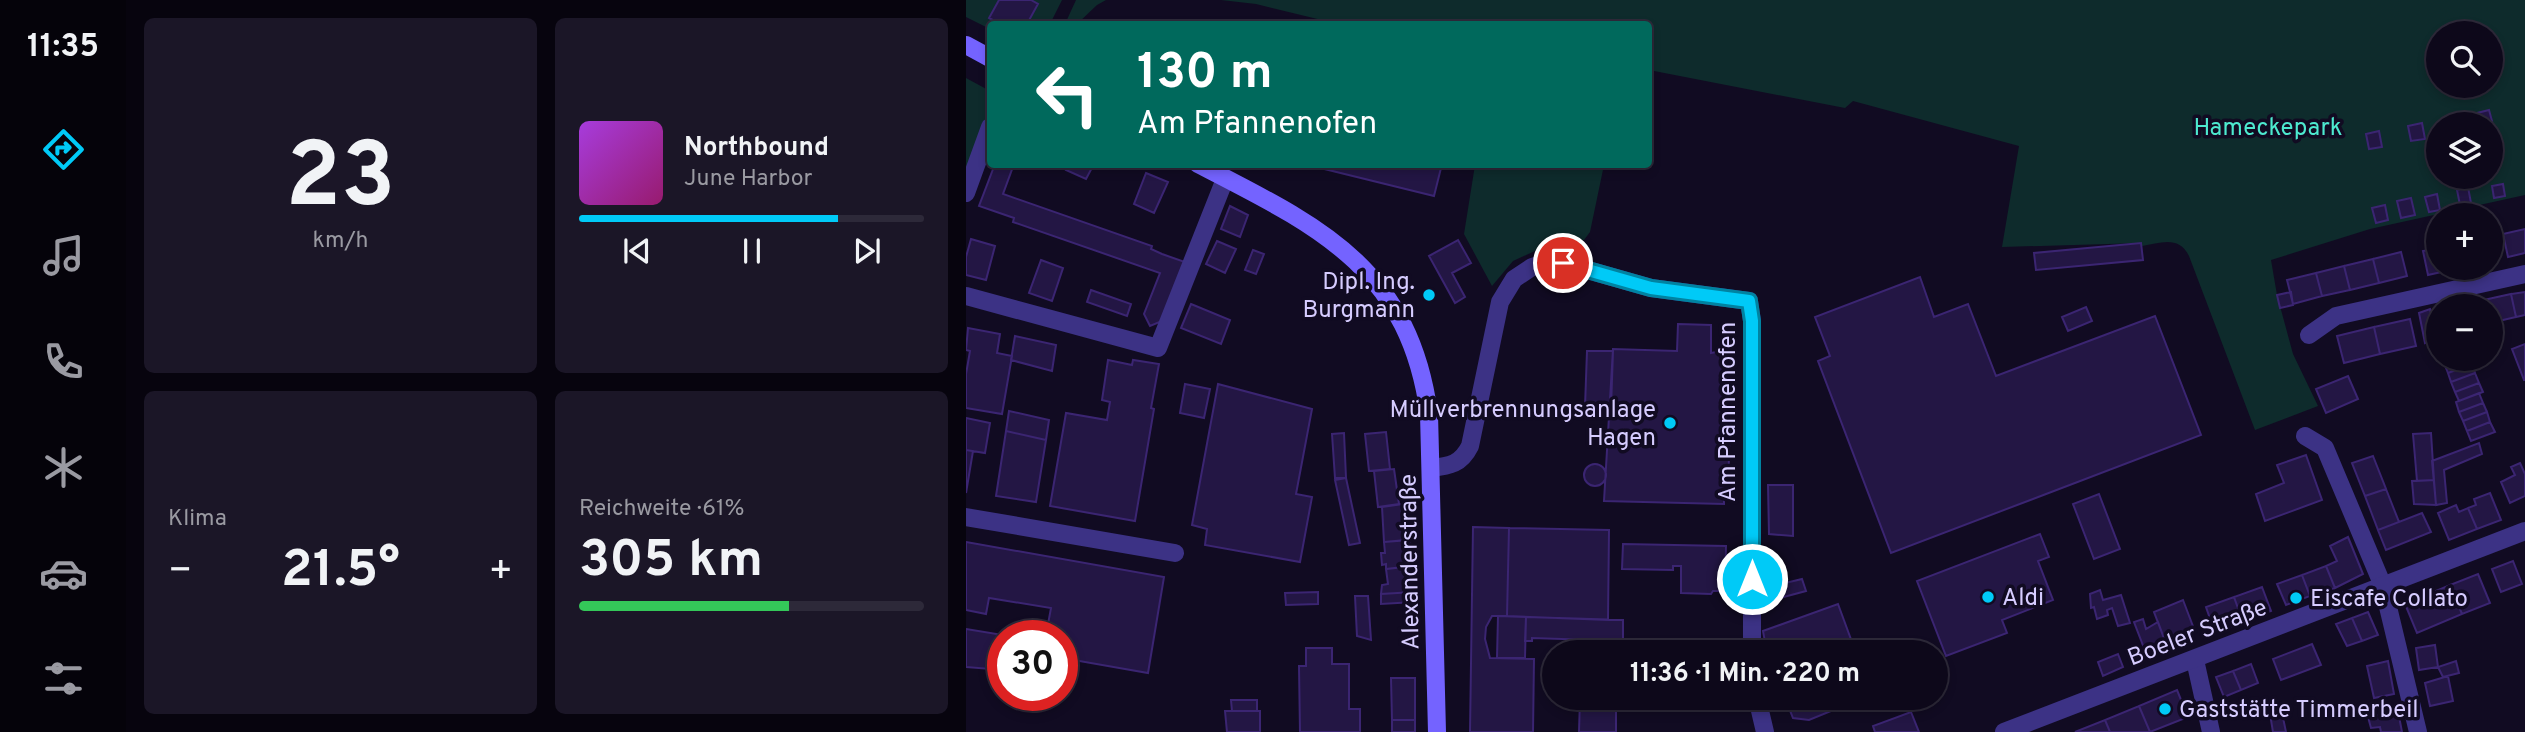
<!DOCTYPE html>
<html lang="de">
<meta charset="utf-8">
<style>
body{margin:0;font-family:Overpass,sans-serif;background:#1b1627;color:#f1f3f6;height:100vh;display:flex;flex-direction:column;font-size:26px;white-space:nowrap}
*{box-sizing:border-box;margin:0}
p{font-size:23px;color:#9a9aa2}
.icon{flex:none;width:38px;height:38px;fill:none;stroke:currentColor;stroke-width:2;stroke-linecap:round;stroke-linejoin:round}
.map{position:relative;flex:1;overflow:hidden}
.side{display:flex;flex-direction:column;gap:18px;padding:18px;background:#07040e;width:840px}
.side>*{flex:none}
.hud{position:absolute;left:21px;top:21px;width:665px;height:147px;border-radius:7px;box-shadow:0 4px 10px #0003,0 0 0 2px #2d2939;background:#00695c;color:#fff;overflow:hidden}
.buttons{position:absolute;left:1460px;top:21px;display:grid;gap:14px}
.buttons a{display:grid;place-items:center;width:77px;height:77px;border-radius:50%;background:#0d081a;box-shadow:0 4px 10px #0003,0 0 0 2px #2d2939;font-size:35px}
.speed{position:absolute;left:21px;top:620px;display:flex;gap:14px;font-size:35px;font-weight:700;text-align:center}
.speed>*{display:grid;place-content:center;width:91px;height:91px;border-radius:50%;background:#0d081a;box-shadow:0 4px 10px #0003,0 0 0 2px #2d2939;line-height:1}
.speed .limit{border:10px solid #d22;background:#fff;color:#111}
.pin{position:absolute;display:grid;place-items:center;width:60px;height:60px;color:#fff;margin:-30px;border:4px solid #fff;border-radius:50%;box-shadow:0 2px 7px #0007}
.me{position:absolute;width:77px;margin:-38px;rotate:0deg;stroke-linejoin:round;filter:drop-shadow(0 0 5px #0008)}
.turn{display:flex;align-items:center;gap:24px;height:147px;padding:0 35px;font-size:32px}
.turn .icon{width:91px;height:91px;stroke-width:2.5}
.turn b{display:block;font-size:49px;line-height:60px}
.big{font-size:52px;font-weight:700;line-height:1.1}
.side .widget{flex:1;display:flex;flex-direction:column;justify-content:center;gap:10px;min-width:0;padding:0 24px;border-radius:10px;background:#1b1627}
.side .dial{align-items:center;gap:0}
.dial b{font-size:91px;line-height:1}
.song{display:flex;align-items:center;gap:21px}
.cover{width:84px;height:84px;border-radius:10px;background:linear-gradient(135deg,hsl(280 70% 55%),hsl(320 70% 35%))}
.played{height:7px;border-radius:4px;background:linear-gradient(90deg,#00caf7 75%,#2d2939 75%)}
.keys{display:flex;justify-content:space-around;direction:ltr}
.heat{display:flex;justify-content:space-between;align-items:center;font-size:38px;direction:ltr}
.charge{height:10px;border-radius:5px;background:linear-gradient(90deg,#34c759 61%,#2d2939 0)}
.side .tiles{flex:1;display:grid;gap:18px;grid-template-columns:repeat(2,1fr)}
.trip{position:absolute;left:576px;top:640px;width:406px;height:70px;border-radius:35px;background:#0d081a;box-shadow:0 4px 10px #0003,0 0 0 2px #2d2939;font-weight:700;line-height:70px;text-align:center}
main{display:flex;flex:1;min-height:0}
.menu{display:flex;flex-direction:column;width:126px;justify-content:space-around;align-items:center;background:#05030a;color:#9a9aa2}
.menu .icon{width:49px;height:49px}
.menu .current{color:#00caf7}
.menu b{font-size:32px;color:#f1f3f6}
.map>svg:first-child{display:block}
</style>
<main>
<nav class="menu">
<b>11:35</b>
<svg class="icon current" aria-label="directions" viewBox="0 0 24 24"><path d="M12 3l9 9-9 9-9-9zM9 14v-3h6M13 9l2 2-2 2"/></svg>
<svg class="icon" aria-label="music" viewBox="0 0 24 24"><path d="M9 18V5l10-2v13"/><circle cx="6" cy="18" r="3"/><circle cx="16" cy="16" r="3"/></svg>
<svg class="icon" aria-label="phone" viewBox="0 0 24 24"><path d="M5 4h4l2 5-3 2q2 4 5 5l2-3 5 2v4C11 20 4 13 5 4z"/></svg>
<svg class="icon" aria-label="climate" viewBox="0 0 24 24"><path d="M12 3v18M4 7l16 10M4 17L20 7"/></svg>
<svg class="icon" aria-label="car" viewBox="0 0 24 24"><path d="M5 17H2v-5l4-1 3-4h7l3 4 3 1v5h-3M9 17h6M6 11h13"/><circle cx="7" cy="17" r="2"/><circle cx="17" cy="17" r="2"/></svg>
<svg class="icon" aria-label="filters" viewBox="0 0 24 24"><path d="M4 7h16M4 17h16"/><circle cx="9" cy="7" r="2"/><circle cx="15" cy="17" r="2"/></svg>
</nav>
<section class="side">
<div class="tiles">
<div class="widget dial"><b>23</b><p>km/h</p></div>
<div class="widget">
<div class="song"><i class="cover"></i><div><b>Northbound</b><p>June Harbor</p></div></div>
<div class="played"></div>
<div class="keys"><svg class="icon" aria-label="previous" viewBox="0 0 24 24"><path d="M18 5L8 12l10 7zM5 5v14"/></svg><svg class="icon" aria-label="pause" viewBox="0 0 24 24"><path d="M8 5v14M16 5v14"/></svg><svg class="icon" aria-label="next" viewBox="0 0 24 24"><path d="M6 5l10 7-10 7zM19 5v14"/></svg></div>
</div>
<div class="widget"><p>Klima</p>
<div class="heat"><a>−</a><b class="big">21.5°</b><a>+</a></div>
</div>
<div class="widget"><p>Reichweite · 61%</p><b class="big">305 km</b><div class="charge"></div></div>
</div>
</section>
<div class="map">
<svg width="1559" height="732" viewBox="0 0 1559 732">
<rect width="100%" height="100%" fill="#110b22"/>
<path fill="#0e2b2c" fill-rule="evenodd" d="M0,0H96L84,24H24V29L0,17Z
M110,0H140L131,5L111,24H99Z
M255,0H1559V195L1404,229L1305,260L1311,295L1327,354L1352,406L1289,430L1223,256C1213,235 1194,243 1176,246L1175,243L1036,247L1053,146L887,101L879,108L683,70L682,24H372L290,4ZM1472,33H1524V86H1472ZM1472,124H1524V177H1472Z
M0,78L24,91V106L0,175Z
M509,165H638L624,232L618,240L580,246L547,261L526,286L498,234Z"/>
<path fill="#231644" stroke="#3b2572" stroke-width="2" d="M33,0H65L72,4L61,24H34L23,18Z
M1523,110L1526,121L1514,124L1511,113Z
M1456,123L1459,139L1445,141L1442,126Z
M1413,131L1416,147L1403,149L1400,134Z
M29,164H48L37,194L186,246L185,249L196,254L219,262L196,321L184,326L178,314L194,273L47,222L48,218L13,206Z
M103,164H128L120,179L100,170Z
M338,164H476L468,196Z
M180,173L202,182L188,213L168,204Z
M1537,184L1539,196L1528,198L1526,186Z
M1502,187L1505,203L1494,205L1491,190Z
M1471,194L1474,210L1463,212L1459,197Z
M1445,198L1449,215L1435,218L1431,201Z
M1419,205L1422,220L1410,223L1406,208Z
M264,206L282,215L274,237L255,229Z
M1559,229V253L1542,257L1537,234Z
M5,239L29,246L20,280L0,275V257Z
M492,240L505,263L486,273L499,297L489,303L463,256Z
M251,241L270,249L259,273L240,264Z
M1175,243L1177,260L1070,270L1068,253Z
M1472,248V268H1493L1462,275L1457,251Z
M287,250L298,254L290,274L279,270Z
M1435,252L1441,276L1413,283L1407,259Z
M1407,259L1413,283L1384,290L1378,266Z
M75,260L97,268L86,301L63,293Z
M1378,266L1384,290L1356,296L1350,273Z
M1350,273L1356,296L1327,304L1321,280Z
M954,277L968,317L1002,304L1030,376L1189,316L1235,435L925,553L852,361L864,356L849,317Z
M125,290L165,304L161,316L121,302Z
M1325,292L1327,305L1314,308L1311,295Z
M1559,292V315L1550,317L1545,294Z
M1545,294L1550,317L1524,323V306H1514L1513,301Z
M225,304L264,320L255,344L215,328Z
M1120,307L1126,321L1102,331L1096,317Z
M1464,309L1470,338L1459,343L1453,313Z
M1444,319L1450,346L1414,354L1408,327Z
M712,324L745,325V353L750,352L762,362V374H765L762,497H758V504L638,501L647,349L711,351Z
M1408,327L1414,354L1378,363L1371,336Z
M2,328L34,334L31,353L46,356L36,414L0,408V374L4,351L0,350Z
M49,336L90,345L86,371L45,360Z
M1559,344V380H1558L1546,349Z
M621,351H647L645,408L619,407Z
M1488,359H1504L1506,364L1482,373L1478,363Z
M142,360L166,365L167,360L193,364L185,408L188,409L169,521L84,506L100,413L141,420L144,402L136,400Z
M1506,364L1509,373L1485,382L1482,373Z
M1509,373L1513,383L1489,392L1485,382Z
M1382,376L1392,399L1360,413L1350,389Z
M1513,383L1517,392L1493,401L1489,392Z
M219,384L244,389L238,418L214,413Z
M252,384L346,409L330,494L346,497L334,562L239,545L241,529L226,525Z
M1513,393L1517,403L1493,412L1490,402Z
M1517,403L1521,412L1497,421L1493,412Z
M43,411L83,420L80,440L40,431Z
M1521,412L1524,422L1501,431L1497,421Z
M0,418L24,423L19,453L0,450Z
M1524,422L1529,432L1505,441L1501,431Z
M40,431L80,440L70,502L30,496Z
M420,432L424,469L403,471L399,434Z
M378,433L380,478H369L366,434Z
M1465,433L1468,480L1451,481L1447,434Z
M1513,443L1516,454L1478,470L1481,503L1470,505L1466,461Z
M0,450L7,451L0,493Z
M1340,455L1356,500L1299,521L1290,494L1318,483L1311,465Z
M1407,456L1420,489L1399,496L1386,463Z
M1554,463L1559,474V496L1544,503L1535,482L1549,475L1545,467Z
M618 475a11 11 0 1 1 22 0a11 11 0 1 1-22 0Z
M428,469L433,504L412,507L408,471Z
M380,478L394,543L383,545L369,480Z
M1468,480L1470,505L1448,504L1446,481Z
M802,485H827V536L803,534Z
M1420,489L1433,522L1412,530L1399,496Z
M1524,493L1535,520L1511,529L1502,508L1510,505L1508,499Z
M1133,494L1154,549L1128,559L1107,504Z
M437,504L440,540L418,542L416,507Z
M1490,505L1493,512L1502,508L1511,529L1483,540L1472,513Z
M1456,513L1465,532L1420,550L1412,530Z
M507,527L543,528L541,616H526L520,627L519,639L524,658L568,659L567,732H504Z
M543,528L643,530L642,620L541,616Z
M1074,534L1083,557L1072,561L1087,600L1036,620L1041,633L980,656L951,581Z
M1382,537L1397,574L1369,588L1360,566L1371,561L1364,546Z
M444,540L445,566L420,569V564L416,565L415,553H419L418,542Z
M0,542L198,577L182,673L96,658V635H80L85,608L23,598L20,614L0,610Z
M657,544L760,546L759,591H747L745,594L715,593V566H707V570L656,569Z
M1547,561L1556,584L1535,592L1526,569Z
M445,566L448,592L415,594L416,585L422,584L420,569Z
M1360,566L1369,588L1344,596L1336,575Z
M1512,574L1524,603L1496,614L1484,585Z
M1336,575L1344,596L1320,605L1311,584Z
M836,579L840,591L814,598L811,585Z
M1484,585L1496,614L1451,633L1439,604Z
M1296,587L1305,611L1277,622L1268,597Z
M1134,590L1137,600L1155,595L1164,623L1152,626L1146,608L1141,610L1142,615L1131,619L1128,607L1125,608L1124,594Z
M352,592V604L320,605L319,593Z
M448,592V602L415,604V594Z
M389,596H402L405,640L391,636Z
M1268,597L1277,622L1249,633L1240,607Z
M1217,600L1228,629L1199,641L1188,612Z
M872,604L890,653H801L797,631Z
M1402,612L1412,635L1396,641L1386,618Z
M532,616L560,617L559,658H531Z
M560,617L657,620V641L566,638V641H559Z
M1386,618L1396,641L1381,646L1370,624Z
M1177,619L1180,629L1192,622L1199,641L1178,648L1168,622Z
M0,629L37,635V670L0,667Z
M1346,644L1355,665L1315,680L1307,659Z
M1469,645L1472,667L1453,670L1450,648Z
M340,648H366V664H383V709H394V732H334L333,666H340Z
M1152,654L1157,667L1137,676L1132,662Z
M1422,661L1428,694L1408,698L1401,666Z
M1490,661L1493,673L1477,677L1472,667Z
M1285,664L1292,683L1275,690L1267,671Z
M1267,671L1275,690L1258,697L1250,677Z
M1482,676L1487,701L1464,706L1459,683Z
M425,678H449V720H426Z
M1211,690L1222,717L1184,732L1173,706Z
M614,698H650V732H613Z
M819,698H865L870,709L843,720L827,718Z
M865,698H896L870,709Z
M265,700H291V711H266Z
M1173,706L1184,732H1144L1139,720Z
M259,711H294V732H261Z
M1432,711L1436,732H1415L1414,727L1405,728L1402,717Z
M945,712L953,732H909L907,726Z
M1316,713L1320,732H1307L1304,714Z
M426,720H449V732H426Z
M1139,720L1144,732H1109Z"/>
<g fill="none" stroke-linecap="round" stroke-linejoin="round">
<path stroke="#3c3285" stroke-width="18" d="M0,193L24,127
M0,296L192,348L259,179
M1343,335L1370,316L1559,274
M1339,436L1359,448L1417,586L1452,732
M465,468C484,466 495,464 504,446L534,302L548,279L566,267L578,263H597L685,288L783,301L786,321V653
M0,517L209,553
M1229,660L1245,732
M791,698L799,732"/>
<path stroke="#3c3285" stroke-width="18" d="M1038,732L1559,531"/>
<path stroke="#7463ff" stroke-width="18" d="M0,45L24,58
M232,164C350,225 443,266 463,414L471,732"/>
</g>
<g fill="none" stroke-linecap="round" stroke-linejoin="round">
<g stroke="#0083a1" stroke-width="18">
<path id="route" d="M597,263L685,288L783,301L786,321V579"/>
</g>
<use href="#route" stroke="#00caf7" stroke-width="12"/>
</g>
<g fill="#00caf7" stroke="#110b22" stroke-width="2.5">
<circle cx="463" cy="295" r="7"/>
<circle cx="704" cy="423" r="7"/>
<circle cx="1022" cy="597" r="7"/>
<circle cx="1330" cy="598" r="7"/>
<circle cx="1199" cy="709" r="7"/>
</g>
<g text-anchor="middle" stroke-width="7" stroke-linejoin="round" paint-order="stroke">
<g font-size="24" fill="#4de9cf" stroke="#110b22">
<text x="1302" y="135">Hameckepark</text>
</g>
<g font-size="24" fill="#d6ccff" stroke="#110b22" text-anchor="start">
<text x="449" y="289" text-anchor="end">Dipl. Ing.<tspan x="449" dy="28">Burgmann</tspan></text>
<text x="690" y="417" text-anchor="end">Müllverbrennungsanlage<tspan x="690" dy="28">Hagen</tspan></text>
<text x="1036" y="605">Aldi</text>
<text x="1344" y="606">Eiscafe Collato</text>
<text x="1213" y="717">Gaststätte Timmerbeil</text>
</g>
<g font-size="24" fill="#d6ccff" stroke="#110b22">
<text transform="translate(761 412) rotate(-90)" y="8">Am Pfannenofen</text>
<text transform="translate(443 562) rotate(-91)" y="8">Alexanderstraße</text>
<text transform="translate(1231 632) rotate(-21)" y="8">Boeler Straße</text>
</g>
</g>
</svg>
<div class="buttons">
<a><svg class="icon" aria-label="search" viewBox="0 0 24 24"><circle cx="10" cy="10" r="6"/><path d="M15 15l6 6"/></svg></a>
<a><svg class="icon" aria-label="layers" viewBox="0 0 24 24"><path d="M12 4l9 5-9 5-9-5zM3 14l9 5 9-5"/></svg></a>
<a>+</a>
<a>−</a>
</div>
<div class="speed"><div class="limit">30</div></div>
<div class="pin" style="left:597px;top:263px;background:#d93025"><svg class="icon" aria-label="arrive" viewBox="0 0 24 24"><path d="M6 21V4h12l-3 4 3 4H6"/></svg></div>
<svg class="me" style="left:786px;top:579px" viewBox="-20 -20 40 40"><circle r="17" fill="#00caf7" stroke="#fff" stroke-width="3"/><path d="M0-11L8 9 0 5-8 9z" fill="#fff"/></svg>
<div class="trip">11:36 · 1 Min. · 220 m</div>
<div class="hud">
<div class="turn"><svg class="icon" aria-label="left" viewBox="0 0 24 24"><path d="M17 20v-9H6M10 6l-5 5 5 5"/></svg><div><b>130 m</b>Am Pfannenofen</div></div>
</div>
</div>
</main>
